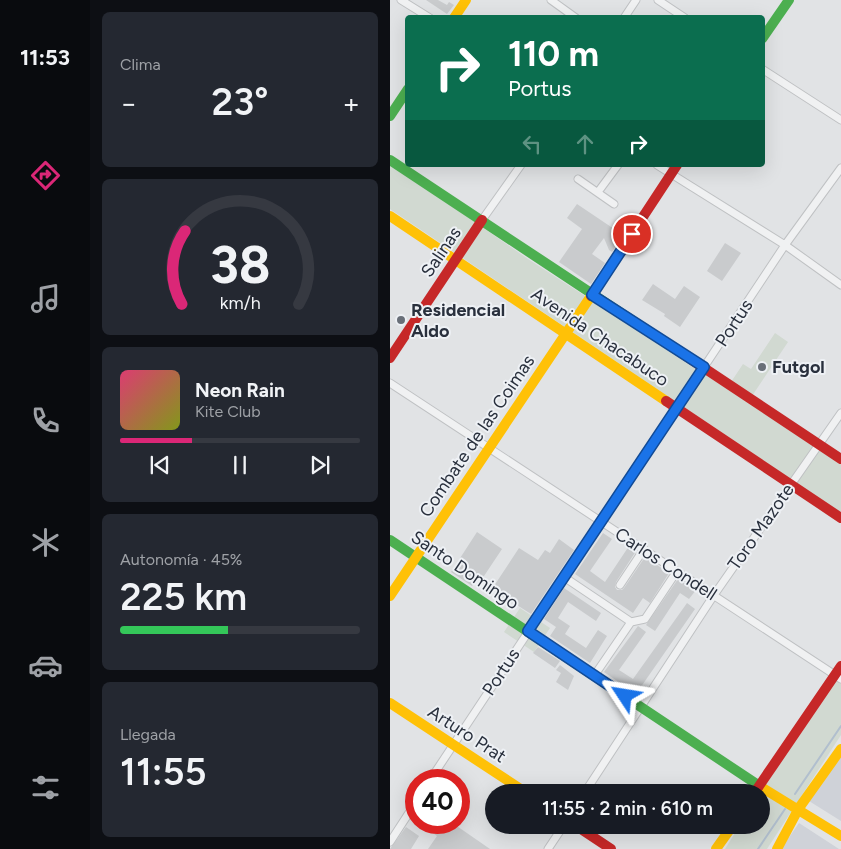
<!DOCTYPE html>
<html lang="es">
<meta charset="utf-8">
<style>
body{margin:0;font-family:Figtree,sans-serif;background:#242831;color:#f1f3f6;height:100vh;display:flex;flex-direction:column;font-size:19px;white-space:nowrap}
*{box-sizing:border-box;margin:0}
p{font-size:16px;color:#9ea1a6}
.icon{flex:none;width:28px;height:28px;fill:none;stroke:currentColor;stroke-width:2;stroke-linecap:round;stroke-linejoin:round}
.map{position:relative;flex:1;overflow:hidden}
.panel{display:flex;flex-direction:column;gap:12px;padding:12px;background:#0d0f14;width:300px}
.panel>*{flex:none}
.banner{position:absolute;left:15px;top:15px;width:360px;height:152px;border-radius:5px;box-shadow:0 5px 20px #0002;background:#0b6e4f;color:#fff;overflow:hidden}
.speed{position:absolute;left:15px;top:769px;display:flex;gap:10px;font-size:25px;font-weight:700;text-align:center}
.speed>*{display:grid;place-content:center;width:65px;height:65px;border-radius:50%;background:#171b24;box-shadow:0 5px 20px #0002;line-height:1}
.speed .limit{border:8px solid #d22;background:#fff;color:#111}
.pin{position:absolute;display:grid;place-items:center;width:42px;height:42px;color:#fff;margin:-21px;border:2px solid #fff;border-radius:50%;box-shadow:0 1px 5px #0007}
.me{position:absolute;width:55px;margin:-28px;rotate:303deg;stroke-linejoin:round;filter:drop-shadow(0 0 4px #0008)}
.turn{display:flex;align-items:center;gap:18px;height:105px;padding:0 20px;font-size:22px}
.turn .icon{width:65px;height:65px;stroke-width:2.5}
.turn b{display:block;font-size:35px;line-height:42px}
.lanes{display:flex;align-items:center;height:48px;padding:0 20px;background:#0003;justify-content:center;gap:25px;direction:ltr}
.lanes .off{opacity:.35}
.big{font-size:38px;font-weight:600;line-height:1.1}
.panel .card{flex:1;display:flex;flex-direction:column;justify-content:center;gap:8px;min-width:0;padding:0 18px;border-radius:8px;background:#242831}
.panel .dial{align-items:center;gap:0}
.dial svg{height:130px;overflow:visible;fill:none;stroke:#363941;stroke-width:7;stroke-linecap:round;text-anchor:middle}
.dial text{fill:#f1f3f6;stroke:none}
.song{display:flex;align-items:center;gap:15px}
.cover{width:60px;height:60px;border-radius:8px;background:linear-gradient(135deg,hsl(340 70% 55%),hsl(70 70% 35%))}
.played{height:5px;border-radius:2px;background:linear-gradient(90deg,#db2777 30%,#363941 30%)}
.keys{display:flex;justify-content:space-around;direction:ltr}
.heat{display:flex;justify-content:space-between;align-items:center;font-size:28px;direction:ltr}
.charge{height:8px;border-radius:4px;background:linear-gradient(90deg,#34c759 45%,#363941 0)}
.trip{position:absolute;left:95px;top:784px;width:285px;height:50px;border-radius:25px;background:#171b24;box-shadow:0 5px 20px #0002;font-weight:600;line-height:50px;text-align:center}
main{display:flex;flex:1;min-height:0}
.dock{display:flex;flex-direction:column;width:90px;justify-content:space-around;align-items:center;background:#090b0e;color:#9ea1a6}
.dock .icon{width:35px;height:35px}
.dock .current{color:#db2777}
.dock b{font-size:22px;color:#f1f3f6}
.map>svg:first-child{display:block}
</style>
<main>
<nav class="dock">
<b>11:53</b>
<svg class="icon current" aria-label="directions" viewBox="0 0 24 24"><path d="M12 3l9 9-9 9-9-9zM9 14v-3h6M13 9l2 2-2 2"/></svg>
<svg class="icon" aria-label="music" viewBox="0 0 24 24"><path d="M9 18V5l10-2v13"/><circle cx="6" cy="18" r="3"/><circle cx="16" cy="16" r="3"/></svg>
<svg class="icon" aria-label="phone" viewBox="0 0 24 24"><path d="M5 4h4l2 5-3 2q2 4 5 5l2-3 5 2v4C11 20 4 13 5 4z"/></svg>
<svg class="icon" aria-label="climate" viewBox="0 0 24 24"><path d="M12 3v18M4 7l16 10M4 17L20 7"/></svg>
<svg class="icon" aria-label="car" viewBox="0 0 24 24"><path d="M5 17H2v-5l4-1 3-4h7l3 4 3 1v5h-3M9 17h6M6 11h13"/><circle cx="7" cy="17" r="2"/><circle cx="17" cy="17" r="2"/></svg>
<svg class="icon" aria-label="filters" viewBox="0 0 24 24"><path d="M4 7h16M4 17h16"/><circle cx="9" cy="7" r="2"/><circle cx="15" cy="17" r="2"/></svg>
</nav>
<section class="panel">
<div class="card"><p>Clima</p>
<div class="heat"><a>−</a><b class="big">23°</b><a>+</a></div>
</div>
<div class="card dial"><svg viewBox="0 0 100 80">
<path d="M14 69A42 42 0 1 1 86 69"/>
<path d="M14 69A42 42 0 0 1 16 24" stroke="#db2777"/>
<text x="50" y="56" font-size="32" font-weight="700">38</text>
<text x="50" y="72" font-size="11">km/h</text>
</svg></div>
<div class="card">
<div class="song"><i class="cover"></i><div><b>Neon Rain</b><p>Kite Club</p></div></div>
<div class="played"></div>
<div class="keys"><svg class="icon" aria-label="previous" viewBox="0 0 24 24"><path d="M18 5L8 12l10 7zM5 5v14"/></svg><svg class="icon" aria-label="pause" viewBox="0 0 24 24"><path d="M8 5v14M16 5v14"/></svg><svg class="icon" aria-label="next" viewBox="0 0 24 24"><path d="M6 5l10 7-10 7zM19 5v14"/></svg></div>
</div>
<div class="card"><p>Autonomía · 45%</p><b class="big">225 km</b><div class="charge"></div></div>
<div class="card"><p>Llegada</p><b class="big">11:55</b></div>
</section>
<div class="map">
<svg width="451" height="849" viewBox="0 0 451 849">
<rect width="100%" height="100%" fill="#e1e3e5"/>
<path fill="#cfd2d8" d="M451,756V821L419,801Z
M409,823L449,849H391Z"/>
<path fill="#d1d9d1" d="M0,163L138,259L451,462V513L0,209Z
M385,333L398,342L362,396L341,382L353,364L361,369Z
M130,608L160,628L144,652L114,632Z
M451,674V735L377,849H335L350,825H371V792Z"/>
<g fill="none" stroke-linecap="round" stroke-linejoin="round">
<path stroke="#b1bfce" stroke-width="2" d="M405,794L451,726
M368,849L395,809"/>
</g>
<path fill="#c9cbcd" d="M36,0H48L57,5L59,2L64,5L57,14Z
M187,204L233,235L222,252L219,250L214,238L202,254L215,263L201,284L169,262L192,229L177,218Z
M335,243L351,253L332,281L317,271Z
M263,284L285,299L294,286L310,297L290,327L274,316L275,314L252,300Z
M87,532L112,549L92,579L88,577L82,586L61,572Z
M213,533L222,539L200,571L215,582L239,546L246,551L226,582L225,587L227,590H232L234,588L255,557L279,573L260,603L253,598L243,613L185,574Z
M169,539L184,550L141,614L102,589L129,548L148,560L155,550L160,553Z
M288,579L306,590L299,599L290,593L265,631L256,625Z
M174,588L211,613L206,621L178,602L168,618L180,626L175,634L196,648L208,630L217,636L200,663L160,636L166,627L154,619Z
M297,603L305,609L246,694L214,672L248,626L256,632L229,670L243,679Z
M148,647L170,661L165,668L143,653Z
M170,665L184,676L178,690L166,682L171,673L166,670Z
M46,822H61L100,849H38L47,836L40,831Z
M16,827L29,836L21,849H0Z"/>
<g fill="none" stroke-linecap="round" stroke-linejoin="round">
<g stroke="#bfc1c3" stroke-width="9">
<path id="street" d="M11,0L40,18
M161,0L186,18
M268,0L295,18
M234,18L246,0
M372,69L451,120
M267,165L395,245L451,285
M188,179L224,204
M208,192L228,165
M92,220L131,165
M0,383L451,679
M174,577L241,622L204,676
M230,585L254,549
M241,622L255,619L287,571
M40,780L395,245L451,168
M195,792L324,595L451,413
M0,842L26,802
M158,849L174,825"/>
</g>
<use href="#street" stroke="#f0f1f2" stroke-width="7"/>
<path stroke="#4caf50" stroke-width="10" d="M372,39L399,0
M0,116L18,89
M0,160L290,352
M0,540L371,787"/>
<path stroke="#ffc107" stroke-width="10" d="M64,18L76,0
M0,216L276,401
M0,596L201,296
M0,703L135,792
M371,787L451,836
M326,849L343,825
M387,849L409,808L451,749"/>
<path stroke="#c62828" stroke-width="10" d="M201,296L287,165
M290,352L451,459
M0,358L92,220
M276,401L451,518
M365,792L451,666
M185,825L221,849"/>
</g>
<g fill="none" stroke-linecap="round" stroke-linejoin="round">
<g stroke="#114b97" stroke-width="12">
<path id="route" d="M235,696L138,631L314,367L202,295L242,234"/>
</g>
<use href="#route" stroke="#1a73e8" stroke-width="9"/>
</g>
<g fill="#696f78" stroke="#eef1f5" stroke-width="2">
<circle cx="11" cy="320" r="5"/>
<circle cx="372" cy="367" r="5"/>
</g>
<g text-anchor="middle" stroke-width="4" stroke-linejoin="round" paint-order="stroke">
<g font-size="18" fill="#29303d" stroke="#eef1f5">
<text transform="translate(51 252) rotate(-56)" y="6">Salinas</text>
<text transform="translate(344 323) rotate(-57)" y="6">Portus</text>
<text transform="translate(210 337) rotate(34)" y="6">Avenida Chacabuco</text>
<text transform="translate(87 436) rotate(-56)" y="6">Combate de las Coimas</text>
<text transform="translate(371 527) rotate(-55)" y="6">Toro Mazote</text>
<text transform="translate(276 564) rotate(33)" y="6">Carlos Condell</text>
<text transform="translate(75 570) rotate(34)" y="6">Santo Domingo</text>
<text transform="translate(111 672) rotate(-57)" y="6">Portus</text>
<text transform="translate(77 734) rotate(33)" y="6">Arturo Prat</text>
</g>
<g font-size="18" font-weight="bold" fill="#29303d" stroke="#eef1f5" text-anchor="start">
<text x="21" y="316">Residencial<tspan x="21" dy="21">Aldo</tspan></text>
<text x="382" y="373">Futgol</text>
</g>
</g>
</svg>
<div class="speed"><div class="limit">40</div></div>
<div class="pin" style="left:242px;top:234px;background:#d93025"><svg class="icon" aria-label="arrive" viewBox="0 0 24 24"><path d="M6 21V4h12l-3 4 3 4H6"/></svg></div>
<svg class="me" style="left:235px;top:696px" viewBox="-20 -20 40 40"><path d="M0-17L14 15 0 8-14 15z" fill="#1a73e8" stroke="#fff" stroke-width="4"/></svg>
<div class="trip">11:55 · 2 min · 610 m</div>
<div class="banner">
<div class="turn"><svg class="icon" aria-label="right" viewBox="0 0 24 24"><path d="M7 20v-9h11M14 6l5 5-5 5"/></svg><div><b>110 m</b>Portus</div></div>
<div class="lanes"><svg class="icon off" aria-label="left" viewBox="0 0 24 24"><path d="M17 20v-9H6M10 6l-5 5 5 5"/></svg><svg class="icon off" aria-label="ahead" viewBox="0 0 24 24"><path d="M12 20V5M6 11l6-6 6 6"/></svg><svg class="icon" aria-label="right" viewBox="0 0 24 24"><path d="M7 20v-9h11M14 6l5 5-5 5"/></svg></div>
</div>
</div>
</main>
